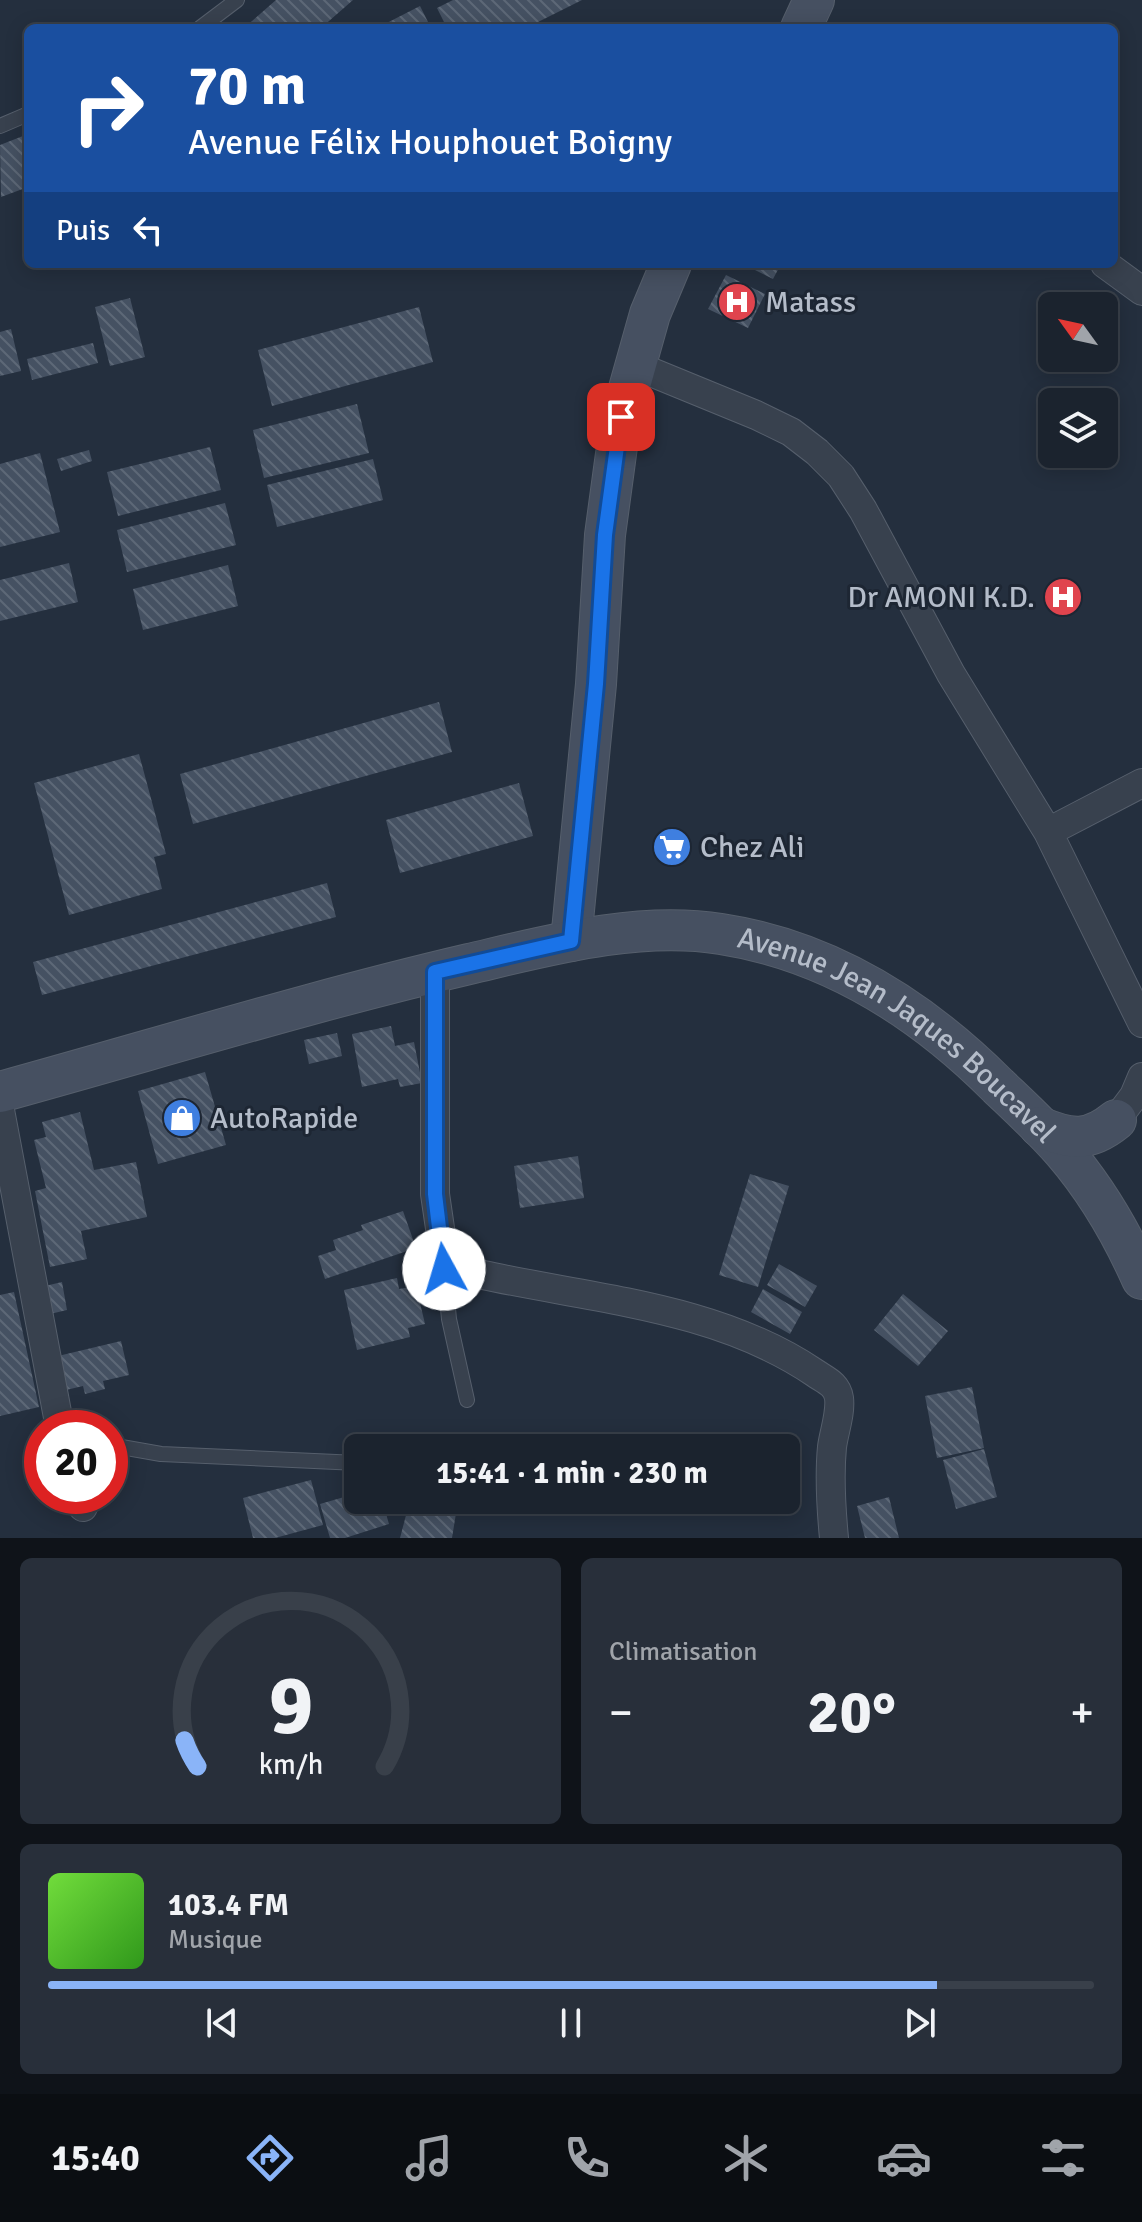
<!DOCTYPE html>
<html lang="fr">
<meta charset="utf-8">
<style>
body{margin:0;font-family:Signika,sans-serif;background:#282f3a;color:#f1f3f6;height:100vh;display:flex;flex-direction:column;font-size:30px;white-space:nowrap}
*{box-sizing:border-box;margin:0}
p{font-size:26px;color:#a0a4aa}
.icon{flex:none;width:44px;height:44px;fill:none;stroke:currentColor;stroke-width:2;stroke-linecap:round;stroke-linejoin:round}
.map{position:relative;height:1538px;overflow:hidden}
.drawer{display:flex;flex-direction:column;gap:20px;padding:20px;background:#0f1319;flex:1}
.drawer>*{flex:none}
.banner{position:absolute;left:24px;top:24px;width:1094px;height:244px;border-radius:12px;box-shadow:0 4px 20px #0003,0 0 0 2px #39404a;background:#1a4fa0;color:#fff;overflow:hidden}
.needle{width:52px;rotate:303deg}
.fabs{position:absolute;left:1038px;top:292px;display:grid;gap:16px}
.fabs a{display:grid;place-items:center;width:80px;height:80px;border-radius:12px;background:#1b232e;box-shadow:0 4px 20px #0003,0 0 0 2px #39404a;font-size:40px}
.speed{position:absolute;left:24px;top:1410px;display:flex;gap:16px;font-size:40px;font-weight:700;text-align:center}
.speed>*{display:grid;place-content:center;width:104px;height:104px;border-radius:50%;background:#1b232e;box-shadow:0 4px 20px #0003,0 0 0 2px #39404a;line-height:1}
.speed .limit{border:12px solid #d22;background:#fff;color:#111}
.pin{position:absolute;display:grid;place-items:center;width:68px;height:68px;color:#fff;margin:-34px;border-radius:16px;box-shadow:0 4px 12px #0006}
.me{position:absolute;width:88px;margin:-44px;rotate:354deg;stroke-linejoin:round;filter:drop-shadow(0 0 6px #0008)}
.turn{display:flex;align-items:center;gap:28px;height:168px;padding:0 32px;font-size:36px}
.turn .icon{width:104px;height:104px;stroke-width:2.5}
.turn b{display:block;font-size:56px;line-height:68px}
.then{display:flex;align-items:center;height:76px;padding:0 32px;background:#0003;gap:16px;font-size:30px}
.big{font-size:60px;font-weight:700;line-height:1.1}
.drawer .card{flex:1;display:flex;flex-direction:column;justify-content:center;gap:12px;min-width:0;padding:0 28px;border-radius:12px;background:#282f3a}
.drawer .dial{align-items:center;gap:0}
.dial svg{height:208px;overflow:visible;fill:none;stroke:#39404a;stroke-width:7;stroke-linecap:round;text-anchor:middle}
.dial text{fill:#f1f3f6;stroke:none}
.song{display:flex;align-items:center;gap:24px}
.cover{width:96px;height:96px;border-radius:12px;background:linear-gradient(135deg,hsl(100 70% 55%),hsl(110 70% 35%))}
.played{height:8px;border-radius:4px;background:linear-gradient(90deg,#8ab4f8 85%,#39404a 85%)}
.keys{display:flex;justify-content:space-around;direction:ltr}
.heat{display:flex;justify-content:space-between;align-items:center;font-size:44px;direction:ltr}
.drawer .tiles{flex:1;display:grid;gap:20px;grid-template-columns:1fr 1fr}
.card:last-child{grid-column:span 2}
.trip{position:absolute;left:344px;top:1434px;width:456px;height:80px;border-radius:12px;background:#1b232e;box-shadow:0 4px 20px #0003,0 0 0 2px #39404a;font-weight:700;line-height:80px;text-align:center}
.tabs{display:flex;height:128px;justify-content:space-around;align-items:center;background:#0b0e12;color:#a0a4aa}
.tabs .icon{width:56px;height:56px}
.tabs .selected{color:#8ab4f8}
.tabs b{font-size:36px;color:#f1f3f6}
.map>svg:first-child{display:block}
</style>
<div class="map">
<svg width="1142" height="1538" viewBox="0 0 1142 1538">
<defs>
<pattern id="building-back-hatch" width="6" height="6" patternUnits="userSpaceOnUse" patternTransform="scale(2)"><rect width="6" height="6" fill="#455162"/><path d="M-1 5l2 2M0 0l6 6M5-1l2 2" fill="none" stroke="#5d6877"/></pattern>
</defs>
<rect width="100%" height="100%" fill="#242f3e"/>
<path fill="url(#building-back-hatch)" d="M276,0H353L321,28H244Z
M453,0H582L526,28H447L437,8Z
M420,6L431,28H377Z
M28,134V187L1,197L0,145Z
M743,264H781L773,279Z
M726,275L765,294L748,328L708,309Z
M130,298L145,357L110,366L95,307Z
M419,307L433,362L272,406L258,350Z
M11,329L21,371L0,376V332Z
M93,343L98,363L32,380L27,359Z
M357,404L369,453L264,478L253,430Z
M210,447L221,490L118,516L107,472Z
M89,450L92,461L61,471L57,459Z
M40,453L60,532L0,547V464Z
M373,459L383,500L277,527L267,485Z
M225,503L236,545L127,572L117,530Z
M69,563L78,602L0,621V580Z
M228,565L238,606L143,630L133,589Z
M439,702L452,752L193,824L180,774Z
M139,754L166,854L154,857L162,889L69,915L34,783Z
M519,783L533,836L400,873L386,820Z
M327,883L336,917L42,995L33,962Z
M391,1026L395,1046L414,1042L422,1083L400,1087L398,1079L362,1087L352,1034Z
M337,1033L342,1056L309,1064L304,1040Z
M205,1072L226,1145L158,1164L138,1091Z
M80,1112L94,1170L136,1162L147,1217L81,1231L87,1259L50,1267L35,1191L46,1188L34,1140L46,1137L42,1122Z
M578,1156L584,1198L520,1208L514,1166Z
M750,1174L789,1186L758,1287L719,1275Z
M403,1211L416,1248L325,1279L318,1256L336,1250L333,1240L363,1230L361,1225Z
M779,1264L817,1286L805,1307L767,1285Z
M397,1278L399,1289L416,1286L425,1324L408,1328L410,1337L357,1350L344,1290Z
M62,1282L67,1310L50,1314L45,1286Z
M763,1289L802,1312L790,1334L751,1312Z
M14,1292L39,1407L0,1416V1295Z
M903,1294L948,1331L918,1366L874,1330Z
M121,1341L129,1375L103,1381L105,1389L85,1394L83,1386L66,1390L58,1356Z
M972,1387L984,1448L937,1458L925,1396Z
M984,1449L997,1497L956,1509L943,1460Z
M311,1480L323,1525L275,1538H253L243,1498Z
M358,1493V1500H382L389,1524L345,1538H330L320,1504Z
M889,1497L899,1538H865L857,1506Z
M410,1500H425L457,1507L452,1538H400Z"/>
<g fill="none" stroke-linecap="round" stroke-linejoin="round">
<g stroke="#565f6c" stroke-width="16">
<path id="lane" d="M200,28L237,0
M0,126L28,114
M443,1254L449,1319L467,1400
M110,1445L161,1454L358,1463"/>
</g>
<g stroke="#565f6c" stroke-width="30">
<path id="street" d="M1105,264L1142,291
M634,365L756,415L791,432L817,452L841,476L863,510L951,674L1048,832L1142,1023
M1048,832L1142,783
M435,972V1194L442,1242L448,1257L457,1265L483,1275C594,1299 718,1307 815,1373C825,1380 837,1384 839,1398C841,1413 834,1432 832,1447C829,1478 831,1507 834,1538
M0,1110L60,1428
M1116,1120L1134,1096L1142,1077
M80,1496L83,1507"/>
</g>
<g stroke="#565f6c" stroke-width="42">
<g id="secondary">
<path d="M801,28L814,0"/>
<path d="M571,941L596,684L605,535L621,417L650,314L671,264"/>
<path id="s1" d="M0,1092C156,1049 311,1001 469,964C550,945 637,921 721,934C831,951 921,1009 998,1086C1020,1107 1043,1128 1063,1151C1095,1188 1122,1234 1142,1279"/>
<path d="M1040,1127C1071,1140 1089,1142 1116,1120"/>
</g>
</g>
<use href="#lane" stroke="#38414e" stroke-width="14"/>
<use href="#street" stroke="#38414e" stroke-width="28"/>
<use href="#secondary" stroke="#465061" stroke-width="40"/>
</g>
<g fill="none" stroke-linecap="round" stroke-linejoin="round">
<g stroke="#114b97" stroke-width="20">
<path id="route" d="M444,1269L435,1194V972L571,941L596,684L605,535L621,417"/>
</g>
<use href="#route" stroke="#1a73e8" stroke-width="14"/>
</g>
<defs>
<g id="hospital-disc" transform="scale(2)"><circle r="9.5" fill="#e0444e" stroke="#1d2633"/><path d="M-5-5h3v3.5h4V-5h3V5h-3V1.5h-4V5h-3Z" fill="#fff"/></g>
<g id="supermarket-disc" transform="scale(2)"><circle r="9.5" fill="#3f7fe0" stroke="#1d2633"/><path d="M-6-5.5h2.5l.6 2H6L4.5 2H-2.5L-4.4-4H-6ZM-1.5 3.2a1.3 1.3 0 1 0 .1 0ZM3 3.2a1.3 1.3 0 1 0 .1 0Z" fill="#fff"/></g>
<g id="shop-disc" transform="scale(2)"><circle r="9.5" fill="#3f7fe0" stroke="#1d2633"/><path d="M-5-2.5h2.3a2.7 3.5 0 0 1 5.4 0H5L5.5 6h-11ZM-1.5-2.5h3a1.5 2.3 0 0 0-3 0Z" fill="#fff"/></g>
</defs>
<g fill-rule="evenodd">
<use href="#hospital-disc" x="737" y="302"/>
<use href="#hospital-disc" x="1063" y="597"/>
<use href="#supermarket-disc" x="672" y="847"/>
<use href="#shop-disc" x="182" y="1118"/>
</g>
<g text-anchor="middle" stroke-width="6" stroke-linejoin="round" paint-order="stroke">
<g font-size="30" fill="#b4bcc9" stroke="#1d2633" text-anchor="start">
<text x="765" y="312">Matass</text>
<text x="1035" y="607" text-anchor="end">Dr AMONI K.D.</text>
<text x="700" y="857">Chez Ali</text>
<text x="210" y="1128">AutoRapide</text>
</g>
<g font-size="30" fill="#b4bcc9" stroke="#1d2633">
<text dy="10" stroke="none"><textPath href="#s1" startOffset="948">Avenue Jean Jaques Boucavel</textPath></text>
</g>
</g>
</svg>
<div class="fabs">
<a><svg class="needle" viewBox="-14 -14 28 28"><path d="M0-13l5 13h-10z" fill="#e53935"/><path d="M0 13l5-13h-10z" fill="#a0a4aa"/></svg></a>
<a><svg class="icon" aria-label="layers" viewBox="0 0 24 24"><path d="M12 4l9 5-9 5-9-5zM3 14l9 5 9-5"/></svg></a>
</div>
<div class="speed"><div class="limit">20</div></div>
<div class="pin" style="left:621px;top:417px;background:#d93025"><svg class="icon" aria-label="arrive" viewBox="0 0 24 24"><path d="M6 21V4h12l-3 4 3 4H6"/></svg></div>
<svg class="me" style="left:444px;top:1269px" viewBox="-20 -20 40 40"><circle r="19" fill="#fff"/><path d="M0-13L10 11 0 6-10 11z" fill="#1a73e8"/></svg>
<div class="trip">15:41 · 1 min · 230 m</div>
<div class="banner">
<div class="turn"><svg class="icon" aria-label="right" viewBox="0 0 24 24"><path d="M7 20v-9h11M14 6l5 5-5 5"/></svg><div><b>70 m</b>Avenue Félix Houphouet Boigny</div></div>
<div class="then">Puis<svg class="icon" aria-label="left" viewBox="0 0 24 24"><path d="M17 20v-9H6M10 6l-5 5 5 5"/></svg></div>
</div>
</div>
<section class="drawer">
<div class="tiles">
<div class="card dial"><svg viewBox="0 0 100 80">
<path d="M14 69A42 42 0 1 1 86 69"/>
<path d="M14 69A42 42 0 0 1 9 59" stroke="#8ab4f8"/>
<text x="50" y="56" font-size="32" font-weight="700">9</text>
<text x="50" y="72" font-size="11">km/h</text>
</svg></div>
<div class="card"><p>Climatisation</p>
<div class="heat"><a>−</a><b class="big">20°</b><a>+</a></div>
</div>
<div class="card">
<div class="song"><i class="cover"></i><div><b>103.4 FM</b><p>Musique</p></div></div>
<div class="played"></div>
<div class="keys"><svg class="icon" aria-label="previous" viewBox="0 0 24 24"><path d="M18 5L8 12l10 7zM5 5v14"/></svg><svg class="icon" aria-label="pause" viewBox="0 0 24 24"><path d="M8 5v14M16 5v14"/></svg><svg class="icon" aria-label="next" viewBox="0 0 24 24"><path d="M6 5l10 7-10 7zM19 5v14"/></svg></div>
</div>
</div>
</section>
<nav class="tabs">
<b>15:40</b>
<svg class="icon selected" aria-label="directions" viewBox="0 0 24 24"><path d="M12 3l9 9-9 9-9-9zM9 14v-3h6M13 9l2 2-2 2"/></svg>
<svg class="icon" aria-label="music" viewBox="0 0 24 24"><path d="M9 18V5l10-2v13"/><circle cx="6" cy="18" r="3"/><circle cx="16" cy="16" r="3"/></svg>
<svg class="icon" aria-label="phone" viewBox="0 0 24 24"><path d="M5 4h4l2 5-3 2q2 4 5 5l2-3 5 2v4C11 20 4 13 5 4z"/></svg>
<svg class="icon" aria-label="climate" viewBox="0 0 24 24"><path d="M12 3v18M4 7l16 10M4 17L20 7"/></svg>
<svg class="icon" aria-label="car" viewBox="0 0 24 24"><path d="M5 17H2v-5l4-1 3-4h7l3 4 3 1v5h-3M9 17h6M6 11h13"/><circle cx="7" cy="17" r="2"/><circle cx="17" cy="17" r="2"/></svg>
<svg class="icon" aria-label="filters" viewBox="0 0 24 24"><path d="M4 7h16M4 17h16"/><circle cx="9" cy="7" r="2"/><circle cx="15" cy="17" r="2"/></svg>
</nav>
